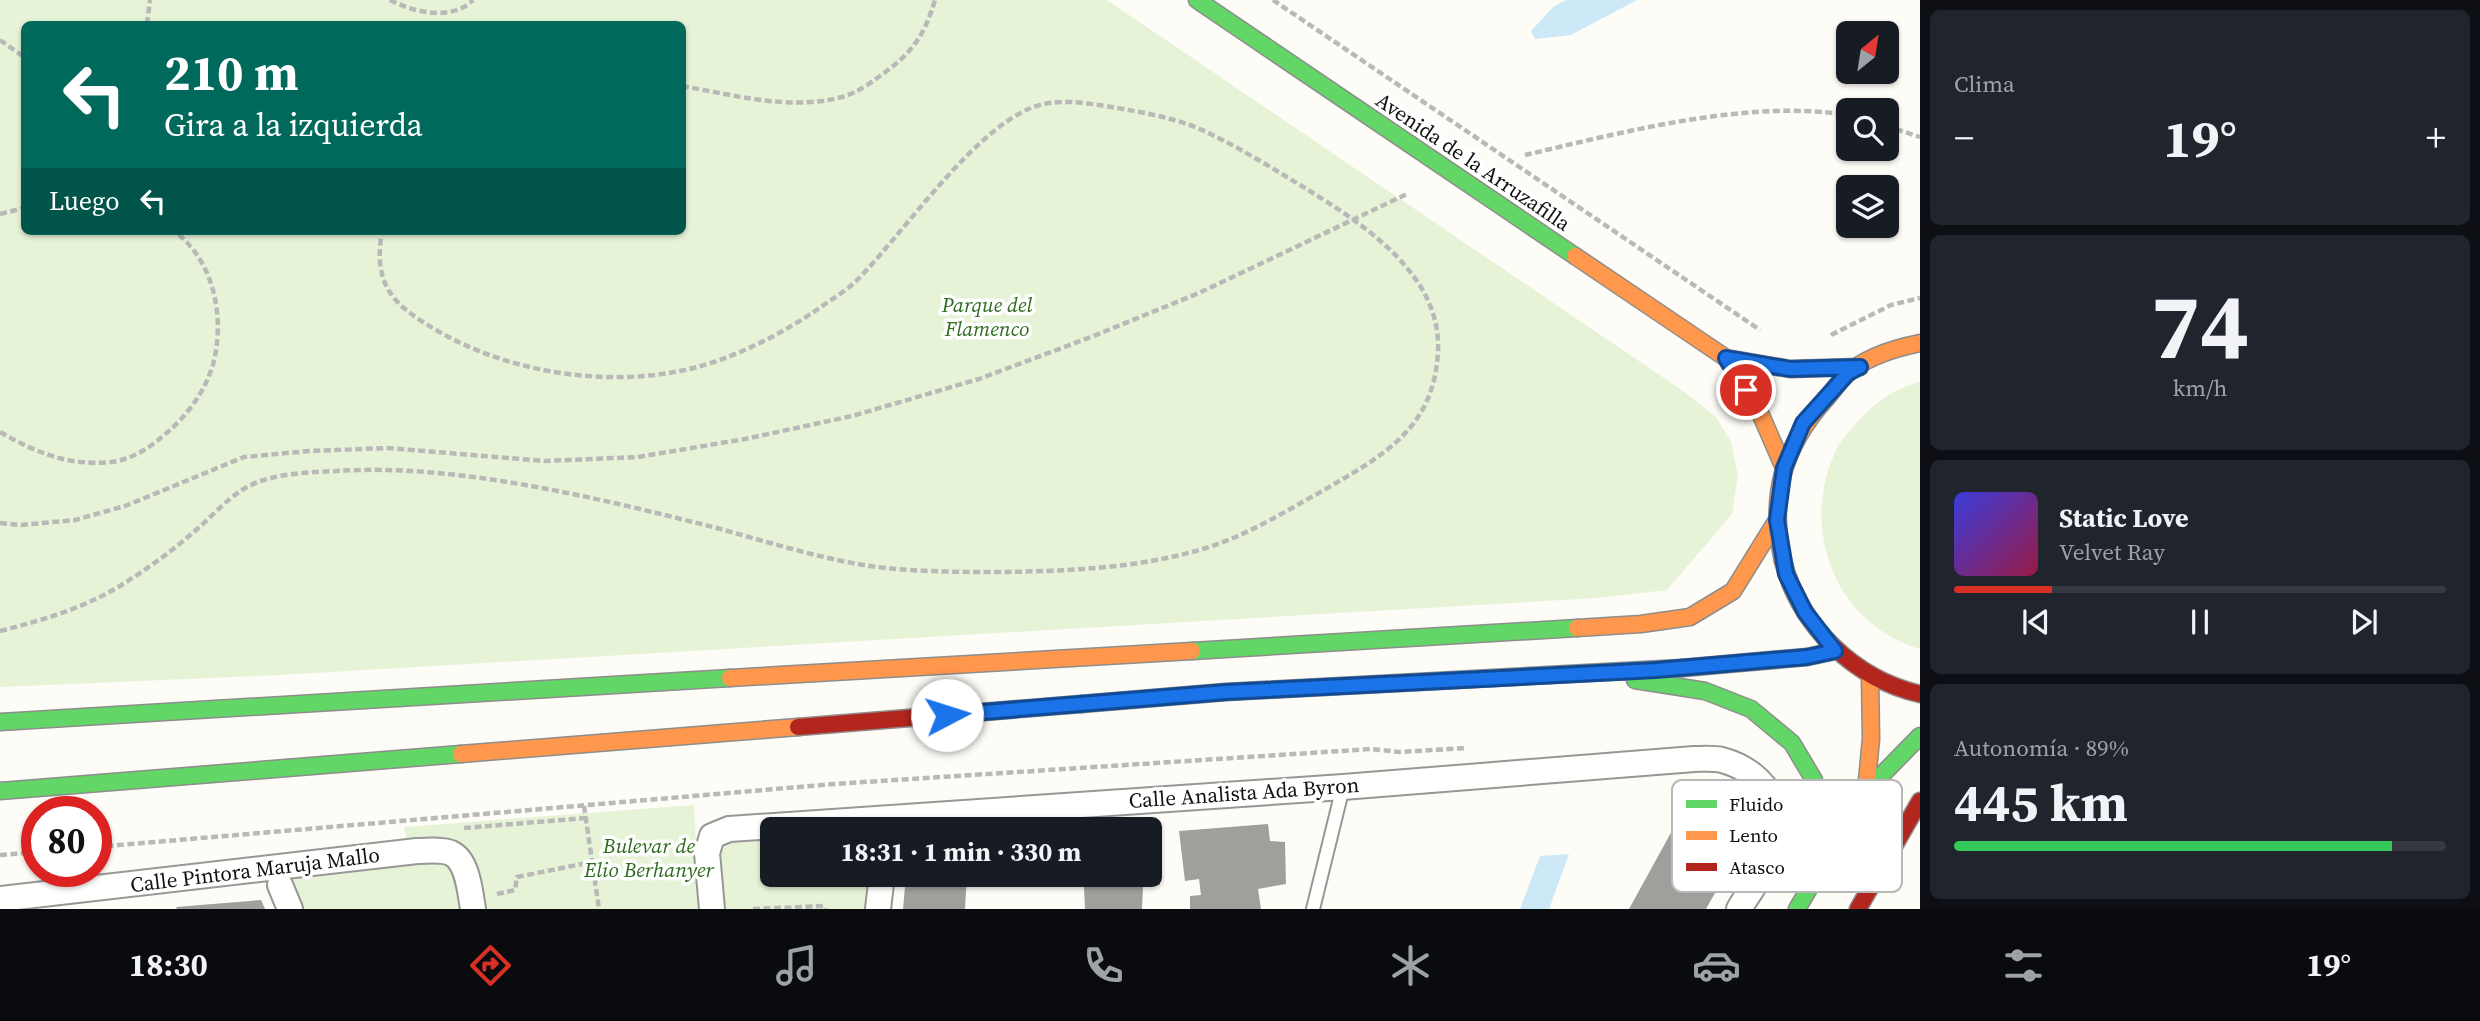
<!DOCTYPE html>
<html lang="es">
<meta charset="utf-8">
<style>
body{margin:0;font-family:"Source Serif 4",serif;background:#20242c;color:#f1f3f6;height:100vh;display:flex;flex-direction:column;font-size:26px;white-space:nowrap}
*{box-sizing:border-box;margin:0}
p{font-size:23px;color:#9ea1a6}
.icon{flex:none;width:38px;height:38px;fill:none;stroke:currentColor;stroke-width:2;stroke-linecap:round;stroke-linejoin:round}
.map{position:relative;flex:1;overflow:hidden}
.panel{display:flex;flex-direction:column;gap:10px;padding:10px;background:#0d0f14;width:560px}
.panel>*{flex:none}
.top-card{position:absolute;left:21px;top:21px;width:665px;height:214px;border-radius:10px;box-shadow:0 2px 5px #0004;background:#00695c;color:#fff;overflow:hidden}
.needle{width:46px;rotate:30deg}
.fabs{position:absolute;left:1836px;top:21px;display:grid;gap:14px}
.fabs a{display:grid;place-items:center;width:63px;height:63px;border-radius:10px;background:#171b24;box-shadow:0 2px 5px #0004;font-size:35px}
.speed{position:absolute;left:21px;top:796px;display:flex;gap:14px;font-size:35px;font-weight:700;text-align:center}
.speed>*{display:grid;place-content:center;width:91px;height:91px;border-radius:50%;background:#171b24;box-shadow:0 2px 5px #0004;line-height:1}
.speed .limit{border:10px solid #d22;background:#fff;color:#111}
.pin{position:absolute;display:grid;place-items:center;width:60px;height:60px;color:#fff;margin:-30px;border:4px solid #fff;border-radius:50%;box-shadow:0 2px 7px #0007}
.me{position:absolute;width:77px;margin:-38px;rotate:85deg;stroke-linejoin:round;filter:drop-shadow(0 0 5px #0008)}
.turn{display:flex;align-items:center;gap:24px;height:147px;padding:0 28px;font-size:32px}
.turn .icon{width:91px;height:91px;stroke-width:2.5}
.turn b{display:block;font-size:49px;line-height:60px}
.then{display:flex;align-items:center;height:66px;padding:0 28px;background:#0003;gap:14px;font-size:26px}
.big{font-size:52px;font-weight:700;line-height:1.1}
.panel .tile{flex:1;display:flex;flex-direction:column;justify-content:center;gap:10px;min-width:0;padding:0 24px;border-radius:10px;background:#20242c}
.panel .dial{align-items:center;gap:0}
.dial b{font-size:91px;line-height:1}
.song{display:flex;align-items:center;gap:21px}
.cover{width:84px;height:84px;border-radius:10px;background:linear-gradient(135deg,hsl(240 70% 55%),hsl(340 70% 35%))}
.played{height:7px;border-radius:4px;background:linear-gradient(90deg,#d93025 20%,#363941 20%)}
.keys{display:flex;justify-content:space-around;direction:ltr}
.heat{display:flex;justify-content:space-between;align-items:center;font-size:38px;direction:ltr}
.charge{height:10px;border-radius:5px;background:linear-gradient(90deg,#34c759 89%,#363941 0)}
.trip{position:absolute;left:760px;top:817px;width:402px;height:70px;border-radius:10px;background:#171b24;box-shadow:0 2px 5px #0004;font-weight:700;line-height:70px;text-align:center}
.menu{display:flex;height:112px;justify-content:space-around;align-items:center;background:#090b0e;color:#9ea1a6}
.menu .icon{width:49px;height:49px}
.menu .active{color:#d93025}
.menu b{font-size:32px;color:#f1f3f6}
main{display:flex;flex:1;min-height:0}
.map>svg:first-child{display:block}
</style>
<main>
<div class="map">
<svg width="1920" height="909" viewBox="0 0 1920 909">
<rect width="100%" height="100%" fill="#fdfcf7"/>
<path fill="#e7f3d7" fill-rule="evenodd" d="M0,0H1107L1686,393L1716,417L1731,442L1738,476L1732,514L1667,590L1597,598L280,675L0,687ZM24,24H682V231H24Z
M1920,382V649C1833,623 1798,525 1838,446C1842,439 1849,432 1855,425C1871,405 1894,388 1920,382Z
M694,805L696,842L772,837V875H874L871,909H296L282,875L410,862L404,827Z"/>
<path fill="#cde8f7" d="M1566,0H1637L1571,35L1535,39L1531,31L1553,7Z
M1569,854L1549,909H1520L1540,856Z"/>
<path fill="#a19f9c" d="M1695,789L1755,822L1706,909H1629Z
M1268,824L1270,841L1285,842L1286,884L1258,889L1261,909H1190V896L1201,895L1199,879L1185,881L1179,831Z
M1150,834H1156L1160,885L1143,887L1142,909H1085L1084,887H1069L1068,875H1150Z
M906,875H967L965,909H903Z
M261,900L265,909H177L176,907Z"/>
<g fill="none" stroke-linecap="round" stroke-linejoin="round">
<g stroke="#979795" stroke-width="16">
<path id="lane" d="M1313,909L1343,787"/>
</g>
<g stroke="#979795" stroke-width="28">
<path id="street" d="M280,885L290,909
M0,899L417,851C428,851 441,849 451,853C468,861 470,892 473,909
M712,909L707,853L712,836L729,829L1343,787L1694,759C1703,759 1713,758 1722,760C1756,769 1784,799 1777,836C1773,862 1752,887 1739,909
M878,909L882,875"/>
</g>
<g stroke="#8e8d8b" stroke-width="19">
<path id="fast" d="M1197,0L1575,256
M1726,358L1790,369L1860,367
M1192,651L1577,628
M1635,680L1705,691L1751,709L1792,743L1814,780L1827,857
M1081,704L1226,692L1682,668
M0,722L730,678
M0,791L461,754
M1797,909L1866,791L1920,736"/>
</g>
<g stroke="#8e8d8b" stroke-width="19">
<path id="slow" d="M1575,256L1726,358L1757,406L1784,468
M1783,561C1769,498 1782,448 1825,400C1832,392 1838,383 1846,375C1864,358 1895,348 1920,343
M1577,628L1641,624L1690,617L1733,591L1777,520
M1682,668L1807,657L1835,651
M730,678L1192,651
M461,754L798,727
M1866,791L1871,739L1870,676"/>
</g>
<g stroke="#8e8d8b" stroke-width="19">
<path id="jam" d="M1783,561C1800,627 1855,679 1920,694
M798,727L1081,704
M1858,909L1920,801"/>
</g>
<path stroke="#b9b9b8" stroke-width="4.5" stroke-dasharray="7 3.5" stroke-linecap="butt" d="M390,0C415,13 452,21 473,0
M1273,0L1760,330
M147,24L150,0
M0,40L24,57
M682,86C734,95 790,111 842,97C857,93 872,82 884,73C913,52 925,34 935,0
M1886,126L1920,137
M1525,155C1624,132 1747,99 1848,115
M0,214L24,208
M1831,335L1891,305L1920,298
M0,432C37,453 68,466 111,462C131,460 149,448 163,436C187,417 209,387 215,356C224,311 212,259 174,231
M0,523L21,525L75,520L125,506L244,457L309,451L388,448L545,461L638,457L745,439L852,416L979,379L1091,337L1199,293L1407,194
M0,631C43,620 85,608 123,584C152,566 180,545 205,522C223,505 239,487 264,480C286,473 314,472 337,471C455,463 598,498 713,527C765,541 817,558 870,566C913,572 958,572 1002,572C1070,571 1141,568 1206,548C1248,535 1286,511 1324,490C1384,455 1435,428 1438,350C1441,273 1361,223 1305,188C1272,168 1237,146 1202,130C1175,118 1146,113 1117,108C1093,104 1068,99 1044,104C980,117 902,237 854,283C843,293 830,300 818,309C780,335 731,360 685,370C605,387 514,373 443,334C396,307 372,289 382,231
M584,806L599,909
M464,828L586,818
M96,847L834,784L1371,749L1399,752L1467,748
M0,855L37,852
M497,894L515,890L517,877L592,862
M753,909L824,906L825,909"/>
<use href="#lane" stroke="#fffffe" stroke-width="12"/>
<use href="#street" stroke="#fffffe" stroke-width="24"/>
<use href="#fast" stroke="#63d668" stroke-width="16"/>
<use href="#slow" stroke="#ff974d" stroke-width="16"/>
<use href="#jam" stroke="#b3261e" stroke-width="16"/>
</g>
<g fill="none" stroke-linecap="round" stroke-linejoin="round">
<g stroke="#114b97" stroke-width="18">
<path id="route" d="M947,715L1226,692L1656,670L1807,657L1835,651L1805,612L1786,574L1777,520L1784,468L1803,423L1848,373L1860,367L1790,369L1726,358L1746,390"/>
</g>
<use href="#route" stroke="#1a73e8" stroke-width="12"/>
</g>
<g text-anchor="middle" stroke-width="7" stroke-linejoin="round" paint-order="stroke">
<g font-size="21" fill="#111" stroke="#fff">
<text transform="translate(1473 162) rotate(34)" y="7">Avenida de la Arruzafilla</text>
<text transform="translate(1244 793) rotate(-4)" y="7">Calle Analista Ada Byron</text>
<text transform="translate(255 870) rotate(-7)" y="7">Calle Pintora Maruja Mallo</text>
</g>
<g font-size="21" font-style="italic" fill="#2f6b1f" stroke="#fff">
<text x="987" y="312">Parque del<tspan x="987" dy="24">Flamenco</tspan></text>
<text x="649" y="853">Bulevar de<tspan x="649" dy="24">Elio Berhanyer</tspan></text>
</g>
</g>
<rect x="1672" y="780" width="230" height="112" rx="10" fill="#fff" stroke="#b8b8b8" stroke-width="2"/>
<rect x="1686" y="800" width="31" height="8" fill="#63d668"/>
<rect x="1686" y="831" width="31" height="9" fill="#ff974d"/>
<rect x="1686" y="863" width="31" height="8" fill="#b3261e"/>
<g font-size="19" fill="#111">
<text x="1729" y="811">Fluido</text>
<text x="1729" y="842">Lento</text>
<text x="1729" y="874">Atasco</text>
</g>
</svg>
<div class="fabs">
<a><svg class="needle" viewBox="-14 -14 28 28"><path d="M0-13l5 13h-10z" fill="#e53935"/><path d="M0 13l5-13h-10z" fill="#9ea1a6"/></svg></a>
<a><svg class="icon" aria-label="search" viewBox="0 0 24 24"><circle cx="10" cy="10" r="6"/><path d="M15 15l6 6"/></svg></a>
<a><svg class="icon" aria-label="layers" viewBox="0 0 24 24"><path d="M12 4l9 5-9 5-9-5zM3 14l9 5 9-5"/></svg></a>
</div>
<div class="speed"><div class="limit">80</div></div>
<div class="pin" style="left:1746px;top:390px;background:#d93025"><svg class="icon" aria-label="arrive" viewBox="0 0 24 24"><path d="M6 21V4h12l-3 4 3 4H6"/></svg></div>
<svg class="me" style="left:947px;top:715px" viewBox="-20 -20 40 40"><circle r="19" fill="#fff"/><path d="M0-13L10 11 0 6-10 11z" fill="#1a73e8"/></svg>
<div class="trip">18:31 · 1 min · 330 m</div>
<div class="top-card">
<div class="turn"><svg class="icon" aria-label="left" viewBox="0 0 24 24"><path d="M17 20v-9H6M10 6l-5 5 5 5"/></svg><div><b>210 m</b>Gira a la izquierda</div></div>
<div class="then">Luego<svg class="icon" aria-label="left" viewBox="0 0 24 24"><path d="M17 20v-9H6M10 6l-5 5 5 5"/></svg></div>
</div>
</div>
<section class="panel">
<div class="tile"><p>Clima</p>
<div class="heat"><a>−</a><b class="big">19°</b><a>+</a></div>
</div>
<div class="tile dial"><b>74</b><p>km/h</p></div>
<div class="tile">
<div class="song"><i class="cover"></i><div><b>Static Love</b><p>Velvet Ray</p></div></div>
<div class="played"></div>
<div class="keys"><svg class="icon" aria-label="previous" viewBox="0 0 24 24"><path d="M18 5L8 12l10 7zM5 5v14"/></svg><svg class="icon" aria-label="pause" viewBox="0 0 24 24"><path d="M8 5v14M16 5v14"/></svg><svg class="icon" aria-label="next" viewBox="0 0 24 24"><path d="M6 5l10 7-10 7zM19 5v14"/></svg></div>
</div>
<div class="tile"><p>Autonomía · 89%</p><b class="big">445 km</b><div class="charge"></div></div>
</section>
</main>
<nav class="menu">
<b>18:30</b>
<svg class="icon active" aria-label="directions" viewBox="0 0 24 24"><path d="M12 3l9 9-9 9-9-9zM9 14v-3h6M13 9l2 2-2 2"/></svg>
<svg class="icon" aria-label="music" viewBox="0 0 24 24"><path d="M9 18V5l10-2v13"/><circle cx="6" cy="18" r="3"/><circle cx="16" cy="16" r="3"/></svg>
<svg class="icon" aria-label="phone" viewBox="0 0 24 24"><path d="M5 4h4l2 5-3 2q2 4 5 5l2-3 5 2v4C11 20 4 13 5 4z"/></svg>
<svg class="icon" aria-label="climate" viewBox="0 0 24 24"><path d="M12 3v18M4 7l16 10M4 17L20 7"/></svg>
<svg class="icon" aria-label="car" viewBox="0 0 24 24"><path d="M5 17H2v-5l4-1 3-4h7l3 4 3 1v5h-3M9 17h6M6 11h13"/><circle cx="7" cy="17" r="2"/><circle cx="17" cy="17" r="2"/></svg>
<svg class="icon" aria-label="filters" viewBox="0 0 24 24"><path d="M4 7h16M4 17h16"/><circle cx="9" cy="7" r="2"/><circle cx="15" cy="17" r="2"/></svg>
<b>19°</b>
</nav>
